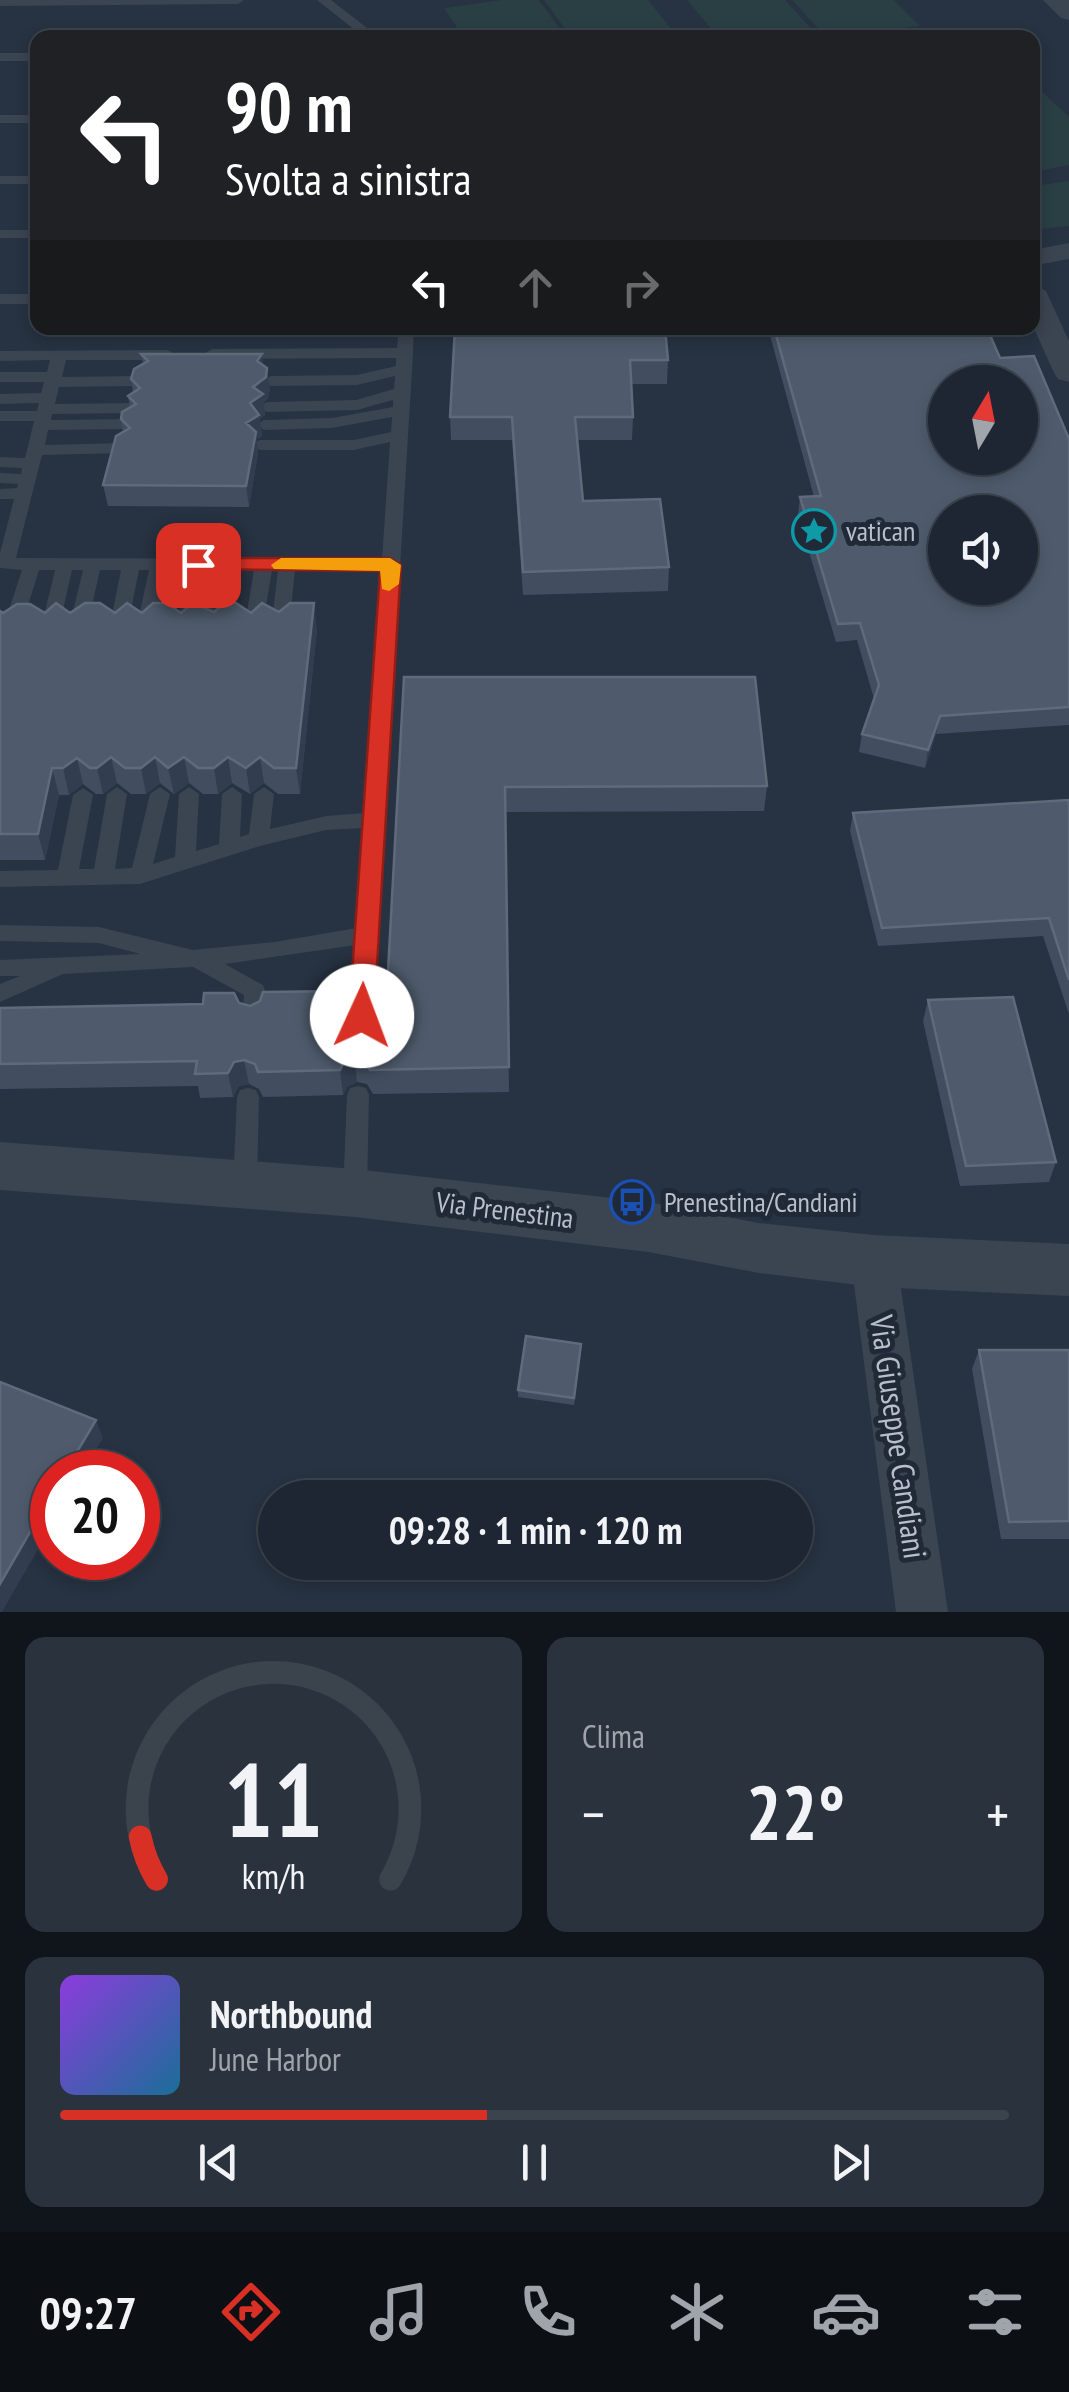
<!DOCTYPE html>
<html lang="it">
<meta charset="utf-8">
<style>
body{margin:0;font-family:"PT Sans Narrow",sans-serif;background:#2a323e;color:#f1f3f6;height:100vh;display:flex;flex-direction:column;font-size:38px;white-space:nowrap}
*{box-sizing:border-box;margin:0}
p{font-size:32px;color:#a0a5ac}
.icon{flex:none;width:55px;height:55px;fill:none;stroke:currentColor;stroke-width:2;stroke-linecap:round;stroke-linejoin:round}
.map{position:relative;height:1612px;overflow:hidden}
.drawer{display:flex;flex-direction:column;gap:25px;padding:25px;background:#10151c;flex:1}
.drawer>*{flex:none}
.top-card{position:absolute;left:30px;top:30px;width:1010px;height:305px;border-radius:20px;box-shadow:0 5px 15px #0003,0 0 0 2px #3b434d;background:#202124;color:#fff;overflow:hidden}
.needle{width:65px;rotate:10deg}
.buttons{position:absolute;left:928px;top:365px;display:grid;gap:20px}
.buttons a{display:grid;place-items:center;width:110px;height:110px;border-radius:50%;background:#1d2632;box-shadow:0 5px 15px #0003,0 0 0 2px #3b434d;font-size:50px}
.speed{position:absolute;left:30px;top:1450px;display:flex;gap:20px;font-size:50px;font-weight:700;text-align:center}
.speed>*{display:grid;place-content:center;width:130px;height:130px;border-radius:50%;background:#1d2632;box-shadow:0 5px 15px #0003,0 0 0 2px #3b434d;line-height:1}
.speed .limit{border:15px solid #d22;background:#fff;color:#111}
.pin{position:absolute;display:grid;place-items:center;width:85px;height:85px;color:#fff;margin:-42px;border-radius:20px;box-shadow:0 5px 15px #0006}
.me{position:absolute;width:110px;margin:-55px;rotate:2deg;stroke-linejoin:round;filter:drop-shadow(0 0 8px #0008)}
.turn{display:flex;align-items:center;gap:35px;height:210px;padding:0 30px;font-size:45px}
.turn .icon{width:130px;height:130px;stroke-width:2.5}
.turn b{display:block;font-size:70px;line-height:85px}
.lanes{display:flex;align-items:center;height:95px;padding:0 30px;background:#0003;justify-content:center;gap:50px;direction:ltr}
.lanes .off{opacity:.35}
.big{font-size:75px;font-weight:600;line-height:1.1}
.drawer .widget{flex:1;display:flex;flex-direction:column;justify-content:center;gap:15px;min-width:0;padding:0 35px;border-radius:20px;background:#2a323e}
.drawer .dial{align-items:center;gap:0}
.dial svg{height:260px;overflow:visible;fill:none;stroke:#3b434d;stroke-width:7;stroke-linecap:round;text-anchor:middle}
.dial text{fill:#f1f3f6;stroke:none}
.song{display:flex;align-items:center;gap:30px}
.cover{width:120px;height:120px;border-radius:15px;background:linear-gradient(135deg,hsl(270 70% 55%),hsl(200 70% 35%))}
.played{height:10px;border-radius:5px;background:linear-gradient(90deg,#d93025 45%,#3b434d 45%)}
.keys{display:flex;justify-content:space-around;direction:ltr}
.heat{display:flex;justify-content:space-between;align-items:center;font-size:55px;direction:ltr}
.drawer .tiles{flex:1;display:grid;gap:25px;grid-template-columns:1fr 1fr}
.widget:last-child{grid-column:span 2}
.trip{position:absolute;left:258px;top:1480px;width:555px;height:100px;border-radius:50px;background:#1d2632;box-shadow:0 5px 15px #0003,0 0 0 2px #3b434d;font-weight:600;line-height:100px;text-align:center}
.tab-bar{display:flex;height:160px;justify-content:space-around;align-items:center;background:#0c0f14;color:#a0a5ac}
.tab-bar .icon{width:70px;height:70px}
.tab-bar .active{color:#d93025}
.tab-bar b{font-size:45px;color:#f1f3f6}
.map>svg:first-child{display:block}
</style>
<div class="map">
<svg width="1069" height="1612" viewBox="0 0 1069 1612">
<rect width="100%" height="100%" fill="#273242"/>
<path fill="#293f43" d="M501,0H539L566,37H463L444,8Z
M544,0H648L678,37H571Z
M687,0H785L819,37H718Z
M792,0H894L920,26L826,37Z
M1032,82L1069,117V165L1033,172Z
M1069,181V226L1033,230V186Z"/>
<g fill="none" stroke-linecap="round" stroke-linejoin="round">
<path fill="#3b4451" fill-rule="evenodd" d="M0,0H244L238,4L0,6Z
M317,0H331L380,38H365Z
M0,53H38V61H0Z
M0,115H38V123H0Z
M0,176H38V184H0Z
M0,230H38V238H0Z
M0,294H38V304H0Z
M399,328H414L413,353L373,1016L370,1022L362,1025L354,1022L351,1016L356,945L225,964L263,985C268,995 266,1014 261,1024L253,1027L245,1024L242,1018L244,995L193,967L63,974L0,1002V984L20,976H0V960L140,954L99,943L0,941V925L99,927L193,950L274,942L357,928L364,828L326,830L260,846L140,884L0,887V871L58,870L73,795L83,788L93,795L79,869H94L107,794L117,787L127,794L115,869L132,868L150,794L160,787L170,794L153,864L175,857L179,794L189,787L199,794L196,851L219,844L222,794L232,787L242,794L240,837L249,834L254,794L264,787L274,794L270,829L326,816L365,813L382,571L295,570L289,629L280,635L271,629L278,570H272L262,630L253,636L244,630L254,570H233L225,629L216,635L207,629L215,570H206L193,630L184,636L175,630L188,570H167L154,630L145,636L136,630L149,570H139L127,630L118,636L109,630L121,570H100L87,628L78,634L69,628L83,570H72L59,628L50,634L41,628L55,570H39L21,628L18,632H6L3,628L22,570L0,568V553L14,499H0V489L17,488L18,484L0,483V473L21,474L22,468L0,467V457L25,458L34,421H0V411H37L39,403L0,404V394L41,393L44,382H0V372H47L50,360L0,361V351L168,350L176,355L168,360H66L62,377L140,376L148,381L140,386L59,387L55,404L132,403L140,408L132,413L52,414L51,420L128,419L136,424L128,429L48,430L45,445L122,443L130,448L122,453L42,455L16,558L382,559L390,442L354,450H260L252,445L260,440H354L391,432L392,417L332,428L264,430L256,425L264,420L332,418L393,407V400L357,410L267,412L259,407L267,402L356,400L394,389L395,376L357,385L271,386L263,381L271,376L357,375L396,366V358L212,359L204,354L212,349L397,348Z
M358,1086L366,1088L369,1095L367,1193L363,1200L355,1203L347,1200L343,1193L347,1095L350,1088Z
M248,1088L256,1090L259,1097L257,1185L253,1192L245,1195L237,1192L233,1185L237,1097L240,1090Z"/>
<path fill="#3b4451" fill-rule="evenodd" d="M1043,0H1069V20L1061,18Z
M1069,243V259L1032,266V250Z
M1032,283L1046,291L1069,341V382L1058,379L1054,373L1032,324Z
M874,1241L890,1247L897,1261L948,1612H896L851,1261L858,1247Z"/>
<path fill="#3b4451" fill-rule="evenodd" d="M0,1142L355,1169L648,1202L759,1223L874,1235L1069,1244V1296L874,1287L759,1273L648,1252L355,1217L0,1190Z"/>
</g>
<path fill="#424e60" d="M455,328L668,360L667,384H631L633,417L632,440H577L583,501L669,567L668,591L523,595L512,440H451L450,417Z
M768,328H987L1000,358L1069,439V725L936,734L925,768L859,752L862,734L874,699L857,640L836,642L798,515L800,497H814Z
M141,354L264,366L270,389L268,398L264,402L265,415L259,419L262,436L257,439L258,453L249,507L108,506L103,485L123,432L121,419L130,408L128,396L133,392L131,379L143,364Z
M0,611L3,613H251L317,629L300,794H278L264,783L250,794L232,783L218,794H203L189,783L174,794L160,783L146,794H131L117,783L103,794H96L83,784L69,795H59L45,860H0Z
M404,677L767,786L764,811L505,812L509,1092L373,1094L367,1084L357,1082L347,1087L343,1095L263,1097L259,1089L249,1084L239,1086L233,1097L200,1098L198,1086L0,1089V1008L239,1003L250,1006L350,1001L361,1004L387,990Z
M1069,800V1014L1043,936L878,946L850,831L853,813Z
M928,1000L1056,1162L1049,1182L960,1186L923,1021Z
M979,1350H1069V1539H1001L972,1369Z
M581,1351L574,1405L518,1397V1390Z"/>
<path fill="#323e4f" d="M262,354L265,375L267,368L270,389L268,398L264,402L265,415L260,419L262,436L257,439L258,453L249,507L246,486V423L257,361Z
M314,603L317,629L300,794L296,768Z
M940,716L936,734L925,768L928,750Z
M111,757L117,783L103,794L97,768Z
M155,757L160,783L146,794L141,768Z
M184,757L189,783L174,794L168,768Z
M228,757L232,783L218,794L214,768Z
M260,757L264,783L250,794L246,768Z
M77,758L83,784L69,795L63,768Z
M52,768L59,795L45,860L38,834Z
M354,1058L357,1082L347,1087L343,1095L340,1070L344,1062Z
M244,1060L249,1084L239,1086L233,1097L228,1073L234,1062Z
M96,1420L103,1438L83,1472H65Z
M52,1494V1525L2,1612H0V1584Z"/>
<path fill="#4f5b6c" stroke="#5f6a7a" stroke-width="2.5" fill-rule="evenodd" d="M455,328H665L668,360H630L633,417H575L583,501L660,499L669,567L523,572L512,417H450Z
M774,328H987L1000,358L1034,356L1069,439V707L940,716L928,750L862,734L879,685L860,623L838,624L800,497L821,496ZM945,382H1020V458H945ZM945,512H1020V588H945Z
M141,354H262L257,361L267,368L266,377L253,387L263,394L250,403L259,415L246,423L256,432L246,486L103,485L116,436L130,428L121,419L122,412L136,404L128,396L140,388L131,379L134,369L148,361Z
M56,603L70,613L85,603H100L115,613L127,603L142,613L153,603H167L181,613L193,603L214,612L225,603H236L251,613L262,603L279,612L290,603H314L296,768H274L260,757L246,768L228,757L214,768H198L184,757L168,768L155,757L141,768H125L111,757L97,768H90L77,758L63,768H52L38,834H0V611L3,613L17,604H30L45,613Z
M404,677H755L767,786L505,787L509,1067L370,1070L364,1060L354,1058L344,1062L340,1070L258,1072L255,1064L244,1060L234,1062L228,1073L195,1074L197,1061L0,1064V1008L203,1004L204,993H234L239,1003L250,1006L260,1001L263,992L344,991L350,1001L361,1004L371,999L374,991L387,990Z
M1069,800V980L1049,918L882,928L853,813Z
M1013,997L1056,1162L966,1166L928,1000Z
M526,1336L581,1344L574,1398L518,1390Z
M979,1350H1069V1521L1009,1522Z
M0,1382L96,1420L65,1472H52V1494L0,1584Z"/>
<path fill="#d93025" stroke="#8d1f18" stroke-width="2.5" d="M198,558H390L401,565L374,1016L370,1023H353L349,1016L380,571L191,569L188,565Z"/>
<path fill="#f59e0b" d="M281,558H390L401,565L399,584L389,591L382,589L380,571L274,569L271,565Z"/>
<defs>
<g id="sight-ring" transform="scale(2.25)"><circle r="9.5" fill="#202937" stroke="#0f9aa8" stroke-width="1.5"/><path d="M0-6L1.8-2.2L6-1.7L2.9 1.2L3.7 5.4L0 3.3L-3.7 5.4L-2.9 1.2L-6-1.7L-1.8-2.2Z" fill="#0f9aa8"/></g>
<g id="bus-ring" transform="scale(2.25)"><circle r="9.5" fill="#202937" stroke="#1a4fb4" stroke-width="1.5"/><path d="M-5-6H5V4H4V6H2V4H-2V6H-4V4H-5ZM-3.5-4V0h7V-4ZM-3.5 1.2v1.5H-2V1.2ZM2 1.2v1.5H3.5V1.2Z" fill="#1a4fb4"/></g>
</defs>
<g fill-rule="evenodd">
<use href="#sight-ring" x="814" y="531"/>
<use href="#bus-ring" x="632" y="1202"/>
</g>
<g text-anchor="middle" stroke-width="10" stroke-linejoin="round" paint-order="stroke">
<g font-size="28" fill="#b8bfcb" stroke="#202937" text-anchor="start">
<text x="846" y="541">vatican</text>
<text x="664" y="1212">Prenestina/Candiani</text>
</g>
<g font-size="28" fill="#b8bfcb" stroke="#202937">
<text transform="translate(505 1210) rotate(7)" y="10">Via Prenestina</text>
</g>
<g font-size="32" fill="#b8bfcb" stroke="#202937">
<text transform="translate(898 1437) rotate(82)" y="11">Via Giuseppe Candiani</text>
</g>
</g>
</svg>
<div class="buttons">
<a><svg class="needle" viewBox="-14 -14 28 28"><path d="M0-13l5 13h-10z" fill="#e53935"/><path d="M0 13l5-13h-10z" fill="#a0a5ac"/></svg></a>
<a><svg class="icon" aria-label="sound" viewBox="0 0 24 24"><path d="M4 9h4l5-4v14l-5-4H4zM17 9q2 3 0 6"/></svg></a>
</div>
<div class="speed"><div class="limit">20</div></div>
<div class="pin" style="left:198px;top:565px;background:#d93025"><svg class="icon" aria-label="arrive" viewBox="0 0 24 24"><path d="M6 21V4h12l-3 4 3 4H6"/></svg></div>
<svg class="me" style="left:362px;top:1016px" viewBox="-20 -20 40 40"><circle r="19" fill="#fff"/><path d="M0-13L10 11 0 6-10 11z" fill="#d93025"/></svg>
<div class="trip">09:28 · 1 min · 120 m</div>
<div class="top-card">
<div class="turn"><svg class="icon" aria-label="left" viewBox="0 0 24 24"><path d="M17 20v-9H6M10 6l-5 5 5 5"/></svg><div><b>90 m</b>Svolta a sinistra</div></div>
<div class="lanes"><svg class="icon" aria-label="left" viewBox="0 0 24 24"><path d="M17 20v-9H6M10 6l-5 5 5 5"/></svg><svg class="icon off" aria-label="ahead" viewBox="0 0 24 24"><path d="M12 20V5M6 11l6-6 6 6"/></svg><svg class="icon off" aria-label="right" viewBox="0 0 24 24"><path d="M7 20v-9h11M14 6l5 5-5 5"/></svg></div>
</div>
</div>
<section class="drawer">
<div class="tiles">
<div class="widget dial"><svg viewBox="0 0 100 80">
<path d="M14 69A42 42 0 1 1 86 69"/>
<path d="M14 69A42 42 0 0 1 9 56" stroke="#d93025"/>
<text x="50" y="56" font-size="32" font-weight="700">11</text>
<text x="50" y="72" font-size="11">km/h</text>
</svg></div>
<div class="widget"><p>Clima</p>
<div class="heat"><a>−</a><b class="big">22°</b><a>+</a></div>
</div>
<div class="widget">
<div class="song"><i class="cover"></i><div><b>Northbound</b><p>June Harbor</p></div></div>
<div class="played"></div>
<div class="keys"><svg class="icon" aria-label="previous" viewBox="0 0 24 24"><path d="M18 5L8 12l10 7zM5 5v14"/></svg><svg class="icon" aria-label="pause" viewBox="0 0 24 24"><path d="M8 5v14M16 5v14"/></svg><svg class="icon" aria-label="next" viewBox="0 0 24 24"><path d="M6 5l10 7-10 7zM19 5v14"/></svg></div>
</div>
</div>
</section>
<nav class="tab-bar">
<b>09:27</b>
<svg class="icon active" aria-label="directions" viewBox="0 0 24 24"><path d="M12 3l9 9-9 9-9-9zM9 14v-3h6M13 9l2 2-2 2"/></svg>
<svg class="icon" aria-label="music" viewBox="0 0 24 24"><path d="M9 18V5l10-2v13"/><circle cx="6" cy="18" r="3"/><circle cx="16" cy="16" r="3"/></svg>
<svg class="icon" aria-label="phone" viewBox="0 0 24 24"><path d="M5 4h4l2 5-3 2q2 4 5 5l2-3 5 2v4C11 20 4 13 5 4z"/></svg>
<svg class="icon" aria-label="climate" viewBox="0 0 24 24"><path d="M12 3v18M4 7l16 10M4 17L20 7"/></svg>
<svg class="icon" aria-label="car" viewBox="0 0 24 24"><path d="M5 17H2v-5l4-1 3-4h7l3 4 3 1v5h-3M9 17h6M6 11h13"/><circle cx="7" cy="17" r="2"/><circle cx="17" cy="17" r="2"/></svg>
<svg class="icon" aria-label="filters" viewBox="0 0 24 24"><path d="M4 7h16M4 17h16"/><circle cx="9" cy="7" r="2"/><circle cx="15" cy="17" r="2"/></svg>
</nav>
